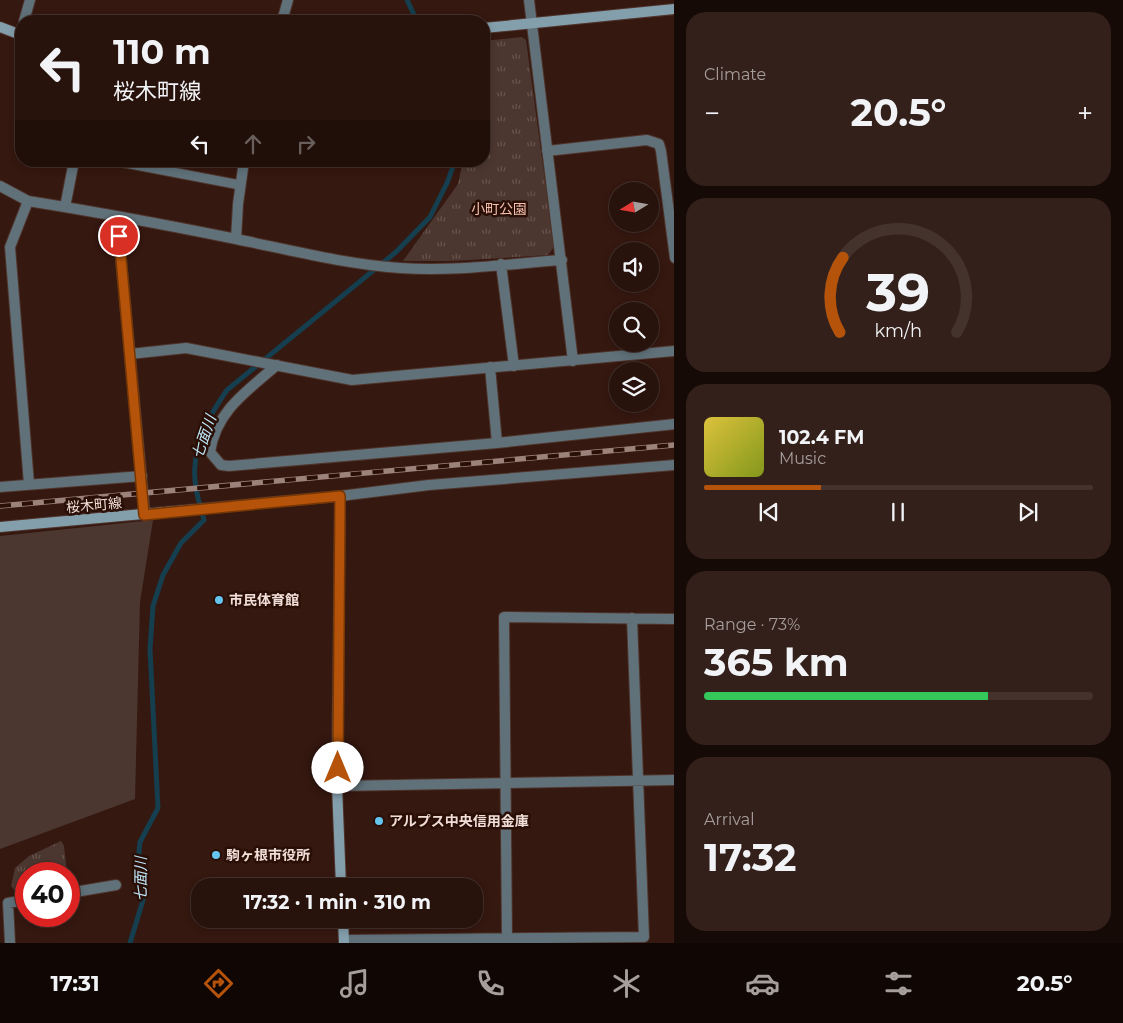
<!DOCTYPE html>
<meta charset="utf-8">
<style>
body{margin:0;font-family:Montserrat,"Noto Sans JP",sans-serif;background:#34201a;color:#f1f3f6;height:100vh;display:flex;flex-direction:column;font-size:19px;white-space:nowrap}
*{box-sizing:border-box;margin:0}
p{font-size:16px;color:#a59e9d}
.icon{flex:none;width:28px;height:28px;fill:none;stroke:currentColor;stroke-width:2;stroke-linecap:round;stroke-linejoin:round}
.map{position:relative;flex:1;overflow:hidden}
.details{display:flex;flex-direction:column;gap:12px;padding:12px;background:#160a07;width:449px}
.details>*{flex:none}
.top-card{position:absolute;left:15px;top:15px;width:475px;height:152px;border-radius:20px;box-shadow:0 2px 8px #0003,0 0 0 1px #44322d;background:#28120c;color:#f1f3f6;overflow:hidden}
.needle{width:32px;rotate:259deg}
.buttons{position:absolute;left:609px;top:182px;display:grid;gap:10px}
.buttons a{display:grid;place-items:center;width:50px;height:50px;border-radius:50%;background:#28120c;box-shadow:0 2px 8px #0003,0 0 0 1px #44322d;font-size:25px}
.speed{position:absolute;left:15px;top:862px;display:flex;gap:10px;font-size:25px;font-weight:700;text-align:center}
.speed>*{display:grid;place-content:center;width:65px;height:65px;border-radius:50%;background:#28120c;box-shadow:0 2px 8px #0003,0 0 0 1px #44322d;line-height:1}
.speed .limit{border:8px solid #d22;background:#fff;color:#111}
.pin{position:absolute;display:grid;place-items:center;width:42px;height:42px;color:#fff;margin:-21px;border:2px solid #fff;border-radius:50%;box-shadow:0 1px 5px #0007}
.me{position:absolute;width:55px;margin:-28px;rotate:0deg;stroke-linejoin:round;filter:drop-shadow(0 0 4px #0008)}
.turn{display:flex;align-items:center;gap:18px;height:105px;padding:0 15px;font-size:22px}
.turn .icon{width:65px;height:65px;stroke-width:2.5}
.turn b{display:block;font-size:35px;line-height:42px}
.lanes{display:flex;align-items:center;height:48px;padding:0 15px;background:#0003;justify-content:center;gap:25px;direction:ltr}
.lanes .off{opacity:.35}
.big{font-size:38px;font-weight:700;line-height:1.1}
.details .widget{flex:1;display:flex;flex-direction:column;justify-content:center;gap:8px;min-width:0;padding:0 18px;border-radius:20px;background:#34201a}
.details .dial{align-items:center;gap:0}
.dial svg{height:130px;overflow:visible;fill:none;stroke:#44322d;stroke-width:7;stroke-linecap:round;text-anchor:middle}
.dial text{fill:#f1f3f6;stroke:none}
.song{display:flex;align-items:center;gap:15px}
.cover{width:60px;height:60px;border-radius:8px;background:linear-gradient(135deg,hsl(50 70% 55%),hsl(70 70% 35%))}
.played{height:5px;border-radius:2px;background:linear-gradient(90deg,#b45309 30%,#44322d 30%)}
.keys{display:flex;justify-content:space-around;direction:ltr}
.heat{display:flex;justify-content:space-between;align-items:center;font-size:28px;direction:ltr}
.charge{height:8px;border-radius:4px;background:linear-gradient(90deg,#34c759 73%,#44322d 0)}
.trip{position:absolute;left:191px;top:878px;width:292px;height:50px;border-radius:20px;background:#28120c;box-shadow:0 2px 8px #0003,0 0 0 1px #44322d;font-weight:700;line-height:50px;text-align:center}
.menu{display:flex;height:80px;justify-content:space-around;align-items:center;background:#100705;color:#a59e9d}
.menu .icon{width:35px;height:35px}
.menu .active{color:#b45309}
.menu b{font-size:22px;color:#f1f3f6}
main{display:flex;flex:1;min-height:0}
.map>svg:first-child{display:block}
</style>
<main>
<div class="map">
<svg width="675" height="943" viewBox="0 0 675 943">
<defs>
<pattern id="grass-tufts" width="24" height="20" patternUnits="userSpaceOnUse" patternTransform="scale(1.25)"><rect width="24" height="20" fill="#4c3730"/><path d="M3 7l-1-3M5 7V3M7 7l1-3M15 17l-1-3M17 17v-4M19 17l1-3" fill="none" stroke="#66544d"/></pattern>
</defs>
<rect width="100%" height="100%" fill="#351810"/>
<path fill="url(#grass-tufts)" d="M522,37L526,40L554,247L548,255L452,261H403L458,184L463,161H484V41Z
M61,841L64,846L67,874H26V889L15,891L11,886L15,868L29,856Z"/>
<path fill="#4c3730" d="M153,520L140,602L135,799L0,849V536Z"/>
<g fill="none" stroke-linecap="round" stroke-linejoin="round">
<path stroke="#153e4e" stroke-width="5" d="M407,0L417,21
M130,943L143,900L139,852L140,842L158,808L150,649L153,606L163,575L181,543L204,520C199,502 193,484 195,465C197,437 211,413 227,390L396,252L430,217L447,183L455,161"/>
<g stroke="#4f342c" stroke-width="11">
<path id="lane" d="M115,161L240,185"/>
</g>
<g stroke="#4f342c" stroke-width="12">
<path id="street" d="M529,0L573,361
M24,21L30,0
M282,21L288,0
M547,151L647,140L659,144L661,151L675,258
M302,161H412
M0,186L28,201C97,212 167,225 236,239C290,250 344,264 400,268C453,272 508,264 562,260
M28,201L10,247L29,484
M65,207L74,161
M117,217L145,515
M236,239L238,204L244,161
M501,264L514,366
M130,354L186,348L352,380L675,351
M277,365C247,391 216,411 210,452L221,465L229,466L497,443L675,424
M490,367L497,443
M0,487L142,476
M340,496L429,485L675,465
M337,786L675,780
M69,893L116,885
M507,938L504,617L675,619
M344,940L644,937L632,618
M10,943L8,903L26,900"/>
</g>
<g stroke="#4f342c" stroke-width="12">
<path id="secondary" d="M0,27L21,35
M484,28L675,9
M0,527L340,496L337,786L341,886
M343,919L344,943"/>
</g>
<use href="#lane" stroke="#607179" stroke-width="9"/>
<use href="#street" stroke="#607179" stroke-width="10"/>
<use href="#secondary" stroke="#849fac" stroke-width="10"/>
<g stroke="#9b837c" stroke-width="5.5">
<path id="rail" d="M0,506L675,445"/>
</g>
<use href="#rail" stroke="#2a0f07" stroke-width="4" stroke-dasharray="11" stroke-linecap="butt"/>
</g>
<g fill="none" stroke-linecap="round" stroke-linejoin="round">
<g stroke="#753606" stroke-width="12">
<path id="route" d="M119,236L144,515L340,496L338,768"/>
</g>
<use href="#route" stroke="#b45309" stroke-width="9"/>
</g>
<g fill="#64c5ee" stroke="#2a0f07" stroke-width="2">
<circle cx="219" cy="600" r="5"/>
<circle cx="379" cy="821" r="5"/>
<circle cx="216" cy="855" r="5"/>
</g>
<g text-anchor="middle" stroke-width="5" stroke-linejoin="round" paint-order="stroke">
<g font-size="14" fill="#f7c1b0" stroke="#2a0f07">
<text x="499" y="214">小町公園</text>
</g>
<g font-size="14" fill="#f2ded8" stroke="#2a0f07">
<text transform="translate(94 505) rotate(-5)" y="5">桜木町線</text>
</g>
<g font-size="14" font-weight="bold" fill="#f2ded8" stroke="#2a0f07" text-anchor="start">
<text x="229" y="605">市民体育館</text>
<text x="389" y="826">アルプス中央信用金庫</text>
<text x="226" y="860">駒ヶ根市役所</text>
</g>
<g font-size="15" font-style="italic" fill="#c0e9fc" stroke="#2a0f07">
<text transform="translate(204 437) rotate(-71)" y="5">七面川</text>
<text transform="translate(141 879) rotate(-90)" y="5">七面川</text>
</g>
</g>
</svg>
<div class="buttons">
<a><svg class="needle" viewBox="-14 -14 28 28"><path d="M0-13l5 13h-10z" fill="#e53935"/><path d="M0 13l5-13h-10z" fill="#a59e9d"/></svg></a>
<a><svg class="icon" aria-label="sound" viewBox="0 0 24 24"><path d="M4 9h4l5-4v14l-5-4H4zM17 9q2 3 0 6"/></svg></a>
<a><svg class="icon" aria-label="search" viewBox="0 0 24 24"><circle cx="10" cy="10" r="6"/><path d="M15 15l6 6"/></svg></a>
<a><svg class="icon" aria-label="layers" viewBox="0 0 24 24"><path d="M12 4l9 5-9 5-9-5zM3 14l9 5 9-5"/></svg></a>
</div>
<div class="speed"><div class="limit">40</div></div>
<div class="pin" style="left:119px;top:236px;background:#d93025"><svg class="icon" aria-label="arrive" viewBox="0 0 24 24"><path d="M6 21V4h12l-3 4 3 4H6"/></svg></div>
<svg class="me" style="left:338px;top:768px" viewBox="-20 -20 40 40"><circle r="19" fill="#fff"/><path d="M0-13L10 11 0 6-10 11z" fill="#b45309"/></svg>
<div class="trip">17:32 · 1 min · 310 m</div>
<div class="top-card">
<div class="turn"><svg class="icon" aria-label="left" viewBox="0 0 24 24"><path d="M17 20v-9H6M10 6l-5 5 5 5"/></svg><div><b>110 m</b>桜木町線</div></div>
<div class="lanes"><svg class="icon" aria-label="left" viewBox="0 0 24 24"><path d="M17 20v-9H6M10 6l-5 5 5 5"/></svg><svg class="icon off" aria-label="ahead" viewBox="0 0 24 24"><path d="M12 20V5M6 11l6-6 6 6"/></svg><svg class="icon off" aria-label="right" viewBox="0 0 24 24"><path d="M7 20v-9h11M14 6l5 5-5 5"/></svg></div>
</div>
</div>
<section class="details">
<div class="widget"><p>Climate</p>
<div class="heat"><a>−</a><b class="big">20.5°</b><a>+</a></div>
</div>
<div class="widget dial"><svg viewBox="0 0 100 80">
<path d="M14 69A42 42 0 1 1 86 69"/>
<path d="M14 69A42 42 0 0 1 16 23" stroke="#b45309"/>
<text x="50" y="56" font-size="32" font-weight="700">39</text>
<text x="50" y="72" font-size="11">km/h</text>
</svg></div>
<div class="widget">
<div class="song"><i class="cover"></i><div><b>102.4 FM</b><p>Music</p></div></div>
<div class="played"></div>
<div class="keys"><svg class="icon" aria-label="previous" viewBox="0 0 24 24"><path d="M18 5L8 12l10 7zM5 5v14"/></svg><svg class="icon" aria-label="pause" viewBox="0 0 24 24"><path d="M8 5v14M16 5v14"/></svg><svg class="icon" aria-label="next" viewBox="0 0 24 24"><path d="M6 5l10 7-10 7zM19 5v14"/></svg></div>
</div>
<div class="widget"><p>Range · 73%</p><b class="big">365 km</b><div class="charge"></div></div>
<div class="widget"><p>Arrival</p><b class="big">17:32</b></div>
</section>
</main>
<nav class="menu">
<b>17:31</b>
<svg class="icon active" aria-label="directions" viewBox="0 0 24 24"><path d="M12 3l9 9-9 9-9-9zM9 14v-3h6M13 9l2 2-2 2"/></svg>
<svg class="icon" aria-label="music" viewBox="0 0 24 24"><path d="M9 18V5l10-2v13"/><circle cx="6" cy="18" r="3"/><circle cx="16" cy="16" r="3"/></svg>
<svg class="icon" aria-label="phone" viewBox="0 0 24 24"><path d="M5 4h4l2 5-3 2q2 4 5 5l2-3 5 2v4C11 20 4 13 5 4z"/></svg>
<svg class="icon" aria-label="climate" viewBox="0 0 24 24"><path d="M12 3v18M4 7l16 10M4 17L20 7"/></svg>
<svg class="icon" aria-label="car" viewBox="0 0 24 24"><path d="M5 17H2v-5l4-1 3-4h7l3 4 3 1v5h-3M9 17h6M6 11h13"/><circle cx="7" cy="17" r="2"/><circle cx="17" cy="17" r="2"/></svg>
<svg class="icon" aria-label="filters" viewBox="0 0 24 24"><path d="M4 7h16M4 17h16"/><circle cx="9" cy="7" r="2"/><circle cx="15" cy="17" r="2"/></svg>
<b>20.5°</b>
</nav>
